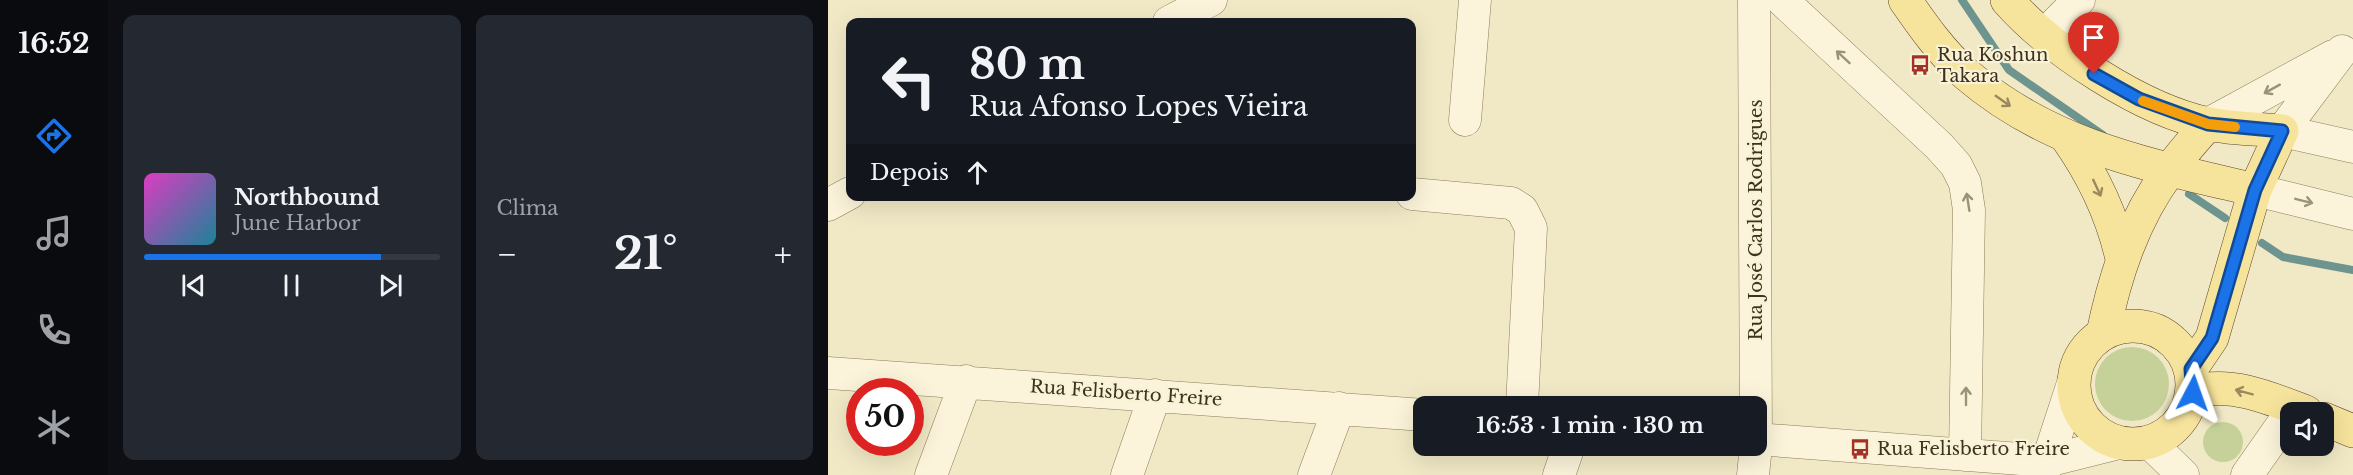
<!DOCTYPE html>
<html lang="pt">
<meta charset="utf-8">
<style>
body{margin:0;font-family:"Libre Baskerville",serif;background:#242831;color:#f1f3f6;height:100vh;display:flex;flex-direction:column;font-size:22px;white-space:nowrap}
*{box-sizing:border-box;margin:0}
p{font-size:20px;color:#9ea1a6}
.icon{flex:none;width:33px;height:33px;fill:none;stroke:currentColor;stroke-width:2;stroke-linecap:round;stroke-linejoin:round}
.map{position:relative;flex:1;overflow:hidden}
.sheet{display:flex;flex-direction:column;gap:15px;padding:15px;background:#0d0f14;width:720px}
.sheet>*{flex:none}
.top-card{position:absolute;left:18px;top:18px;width:570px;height:183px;border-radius:12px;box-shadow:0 6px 24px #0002;background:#171b24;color:#f1f3f6;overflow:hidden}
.tools{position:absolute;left:1452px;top:402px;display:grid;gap:12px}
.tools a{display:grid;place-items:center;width:54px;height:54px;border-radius:12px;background:#171b24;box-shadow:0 6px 24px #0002;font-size:30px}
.speed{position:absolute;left:18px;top:378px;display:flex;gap:12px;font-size:30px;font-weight:700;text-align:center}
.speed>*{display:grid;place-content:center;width:78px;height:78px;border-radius:50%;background:#171b24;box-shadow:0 6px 24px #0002;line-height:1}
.speed .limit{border:9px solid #d22;background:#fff;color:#111}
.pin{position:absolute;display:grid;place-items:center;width:51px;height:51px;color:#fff;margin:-62px -26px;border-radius:50% 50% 50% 0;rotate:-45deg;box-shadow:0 0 6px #0007}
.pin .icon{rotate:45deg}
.me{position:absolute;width:66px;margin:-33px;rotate:4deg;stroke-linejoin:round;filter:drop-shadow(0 0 4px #0008)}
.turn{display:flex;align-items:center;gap:21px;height:126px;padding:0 24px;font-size:27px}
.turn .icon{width:78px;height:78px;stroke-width:2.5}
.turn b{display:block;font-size:42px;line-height:51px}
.then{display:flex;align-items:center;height:57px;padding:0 24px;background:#0003;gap:12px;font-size:22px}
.big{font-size:45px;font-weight:700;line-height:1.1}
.sheet .card{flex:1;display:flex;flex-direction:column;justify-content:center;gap:9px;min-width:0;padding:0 21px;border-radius:12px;background:#242831}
.song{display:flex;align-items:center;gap:18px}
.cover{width:72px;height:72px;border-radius:9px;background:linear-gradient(135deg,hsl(310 70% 55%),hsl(190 70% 35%))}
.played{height:6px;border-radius:3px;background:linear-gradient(90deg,#1a73e8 80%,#363941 80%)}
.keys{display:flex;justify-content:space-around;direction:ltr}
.heat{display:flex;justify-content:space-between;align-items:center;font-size:33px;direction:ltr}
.sheet .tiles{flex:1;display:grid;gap:15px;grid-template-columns:repeat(2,1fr)}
.trip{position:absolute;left:585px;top:396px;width:354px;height:60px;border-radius:12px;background:#171b24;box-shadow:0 6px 24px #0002;font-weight:700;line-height:60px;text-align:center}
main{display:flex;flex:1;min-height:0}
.tab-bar{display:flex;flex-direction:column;width:108px;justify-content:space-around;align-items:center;background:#090b0e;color:#9ea1a6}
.tab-bar .icon{width:42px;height:42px}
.tab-bar .current{color:#1a73e8}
.tab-bar b{font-size:27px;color:#f1f3f6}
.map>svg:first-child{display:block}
</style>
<main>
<nav class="tab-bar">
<b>16:52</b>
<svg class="icon current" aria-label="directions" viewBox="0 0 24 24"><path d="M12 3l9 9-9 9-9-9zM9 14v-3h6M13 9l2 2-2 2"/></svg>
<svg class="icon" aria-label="music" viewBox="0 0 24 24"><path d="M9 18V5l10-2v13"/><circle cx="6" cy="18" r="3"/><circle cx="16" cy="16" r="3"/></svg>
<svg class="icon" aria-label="phone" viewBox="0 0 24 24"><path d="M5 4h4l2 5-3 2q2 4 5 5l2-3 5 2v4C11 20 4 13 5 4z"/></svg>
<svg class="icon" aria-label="climate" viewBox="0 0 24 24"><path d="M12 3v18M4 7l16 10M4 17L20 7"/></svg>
</nav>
<section class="sheet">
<div class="tiles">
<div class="card">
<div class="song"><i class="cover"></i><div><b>Northbound</b><p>June Harbor</p></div></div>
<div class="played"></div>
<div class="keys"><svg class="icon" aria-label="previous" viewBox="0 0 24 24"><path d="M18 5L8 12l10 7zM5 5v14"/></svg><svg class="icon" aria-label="pause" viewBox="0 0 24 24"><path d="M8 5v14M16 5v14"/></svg><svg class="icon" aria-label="next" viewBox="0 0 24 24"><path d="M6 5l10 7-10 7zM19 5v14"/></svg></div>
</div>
<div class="card"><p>Clima</p>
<div class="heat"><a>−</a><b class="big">21°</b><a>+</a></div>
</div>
</div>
</section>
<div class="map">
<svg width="1525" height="475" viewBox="0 0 1525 475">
<rect width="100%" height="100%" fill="#f1e9c6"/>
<path fill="#c5d199" d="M1267 384a37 37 0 1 1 74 0a37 37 0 1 1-74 0Z
M1375 442a20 20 0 1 1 40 0a20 20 0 1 1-40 0Z"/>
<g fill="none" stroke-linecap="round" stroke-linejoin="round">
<path stroke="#6d948e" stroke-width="8" d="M1134,0L1181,70L1275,135
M1361,194L1397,218
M1434,243L1455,257L1525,270"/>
<g stroke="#8e7b5a" stroke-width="33">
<path id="minor" d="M926,0L928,443
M954,0L1111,146L1128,165L1137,183L1141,210L1137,455
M341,22L383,0
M1217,34L1251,0
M1514,51L1454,131L1525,147
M637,120L647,0
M1380,124L1505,56
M1427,190L1525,214
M584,194L683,203L694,210L703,228L694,406
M0,205L22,193
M0,373L596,415
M928,439L1219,461L1291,443
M1322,443L1355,475
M103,475L138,381
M299,475L327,395
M486,475L511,408
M731,475L741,446
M925,475L928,446
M1215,475L1246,380
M1419,475L1466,408"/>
</g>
<g stroke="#5c482e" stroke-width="34">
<path id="major" d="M1077,0C1095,26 1114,53 1138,74C1223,147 1322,165 1427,190
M1179,0C1224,51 1314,110 1381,124C1404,129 1430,129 1454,131L1427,190L1384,338L1363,369
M1239,138C1265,175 1284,214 1294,259
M1246 385a59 59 0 1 1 118 0a59 59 0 1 1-118 0Z
M1275,333C1287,276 1305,219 1341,171C1353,154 1367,139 1380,124
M1365,392C1403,381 1442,398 1478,412
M1496,419L1525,431"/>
</g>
<use href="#minor" stroke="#fbf4da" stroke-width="32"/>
<use href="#major" stroke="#f6e39c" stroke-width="33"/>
</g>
<defs><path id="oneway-shaft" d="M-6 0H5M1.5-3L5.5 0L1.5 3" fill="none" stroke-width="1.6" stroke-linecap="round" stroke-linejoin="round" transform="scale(1.5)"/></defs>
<g stroke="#9c927c">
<use href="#oneway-shaft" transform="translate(1015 57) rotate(-137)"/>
<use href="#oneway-shaft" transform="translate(1444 89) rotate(151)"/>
<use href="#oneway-shaft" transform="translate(1476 201) rotate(14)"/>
<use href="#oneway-shaft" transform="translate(1140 202) rotate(-99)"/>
<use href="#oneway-shaft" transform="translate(1138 396) rotate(-90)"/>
</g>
<g stroke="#9a8a5e">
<use href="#oneway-shaft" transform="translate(1175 101) rotate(35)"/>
<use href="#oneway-shaft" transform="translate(1269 188) rotate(65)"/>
<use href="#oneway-shaft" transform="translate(1416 392) rotate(-165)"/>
</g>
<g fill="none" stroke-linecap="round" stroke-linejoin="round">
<g stroke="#114b97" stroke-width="15">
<path id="route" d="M1266,74L1311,99L1380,124L1454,131L1427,190L1384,338L1363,369L1365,393"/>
</g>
<use href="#route" stroke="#1a73e8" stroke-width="10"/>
<path stroke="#f59e0b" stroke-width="10" d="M1315,101L1380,124L1407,127"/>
</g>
<defs>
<g id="bus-bare" transform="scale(1.62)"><path d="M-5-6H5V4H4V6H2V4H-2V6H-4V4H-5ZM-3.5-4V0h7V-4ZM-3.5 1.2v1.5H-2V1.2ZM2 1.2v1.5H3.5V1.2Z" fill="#a23126" stroke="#f8f2d6" stroke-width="2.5" paint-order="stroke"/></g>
</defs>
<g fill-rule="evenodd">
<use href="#bus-bare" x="1092" y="65"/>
<use href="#bus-bare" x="1032" y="449"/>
</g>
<g text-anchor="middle" stroke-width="4.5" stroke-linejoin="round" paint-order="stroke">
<g font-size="18" fill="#3e311f" stroke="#f8f2d6" text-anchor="start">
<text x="1109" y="61">Rua Koshun<tspan x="1109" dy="21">Takara</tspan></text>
<text x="1049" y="455">Rua Felisberto Freire</text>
</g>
<g font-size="18" fill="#3e311f" stroke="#f8f2d6">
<text transform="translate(928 220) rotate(-90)" y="6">Rua José Carlos Rodrigues</text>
<text transform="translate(298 393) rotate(4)" y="6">Rua Felisberto Freire</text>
</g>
</g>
</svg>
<div class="tools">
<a><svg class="icon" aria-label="sound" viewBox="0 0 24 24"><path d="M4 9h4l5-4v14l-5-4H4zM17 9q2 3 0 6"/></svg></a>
</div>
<div class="speed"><div class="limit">50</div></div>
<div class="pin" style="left:1266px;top:74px;background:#d93025"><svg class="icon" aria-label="arrive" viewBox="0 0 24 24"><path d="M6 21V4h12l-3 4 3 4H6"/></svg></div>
<svg class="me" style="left:1365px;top:393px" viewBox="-20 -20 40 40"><path d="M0-17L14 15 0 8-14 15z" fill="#1a73e8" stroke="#fff" stroke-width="4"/></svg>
<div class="trip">16:53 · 1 min · 130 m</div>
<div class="top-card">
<div class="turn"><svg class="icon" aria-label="left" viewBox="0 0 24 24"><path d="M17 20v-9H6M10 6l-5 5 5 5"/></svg><div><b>80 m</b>Rua Afonso Lopes Vieira</div></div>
<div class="then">Depois<svg class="icon" aria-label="ahead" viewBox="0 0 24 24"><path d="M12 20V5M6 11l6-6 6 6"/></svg></div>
</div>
</div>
</main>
